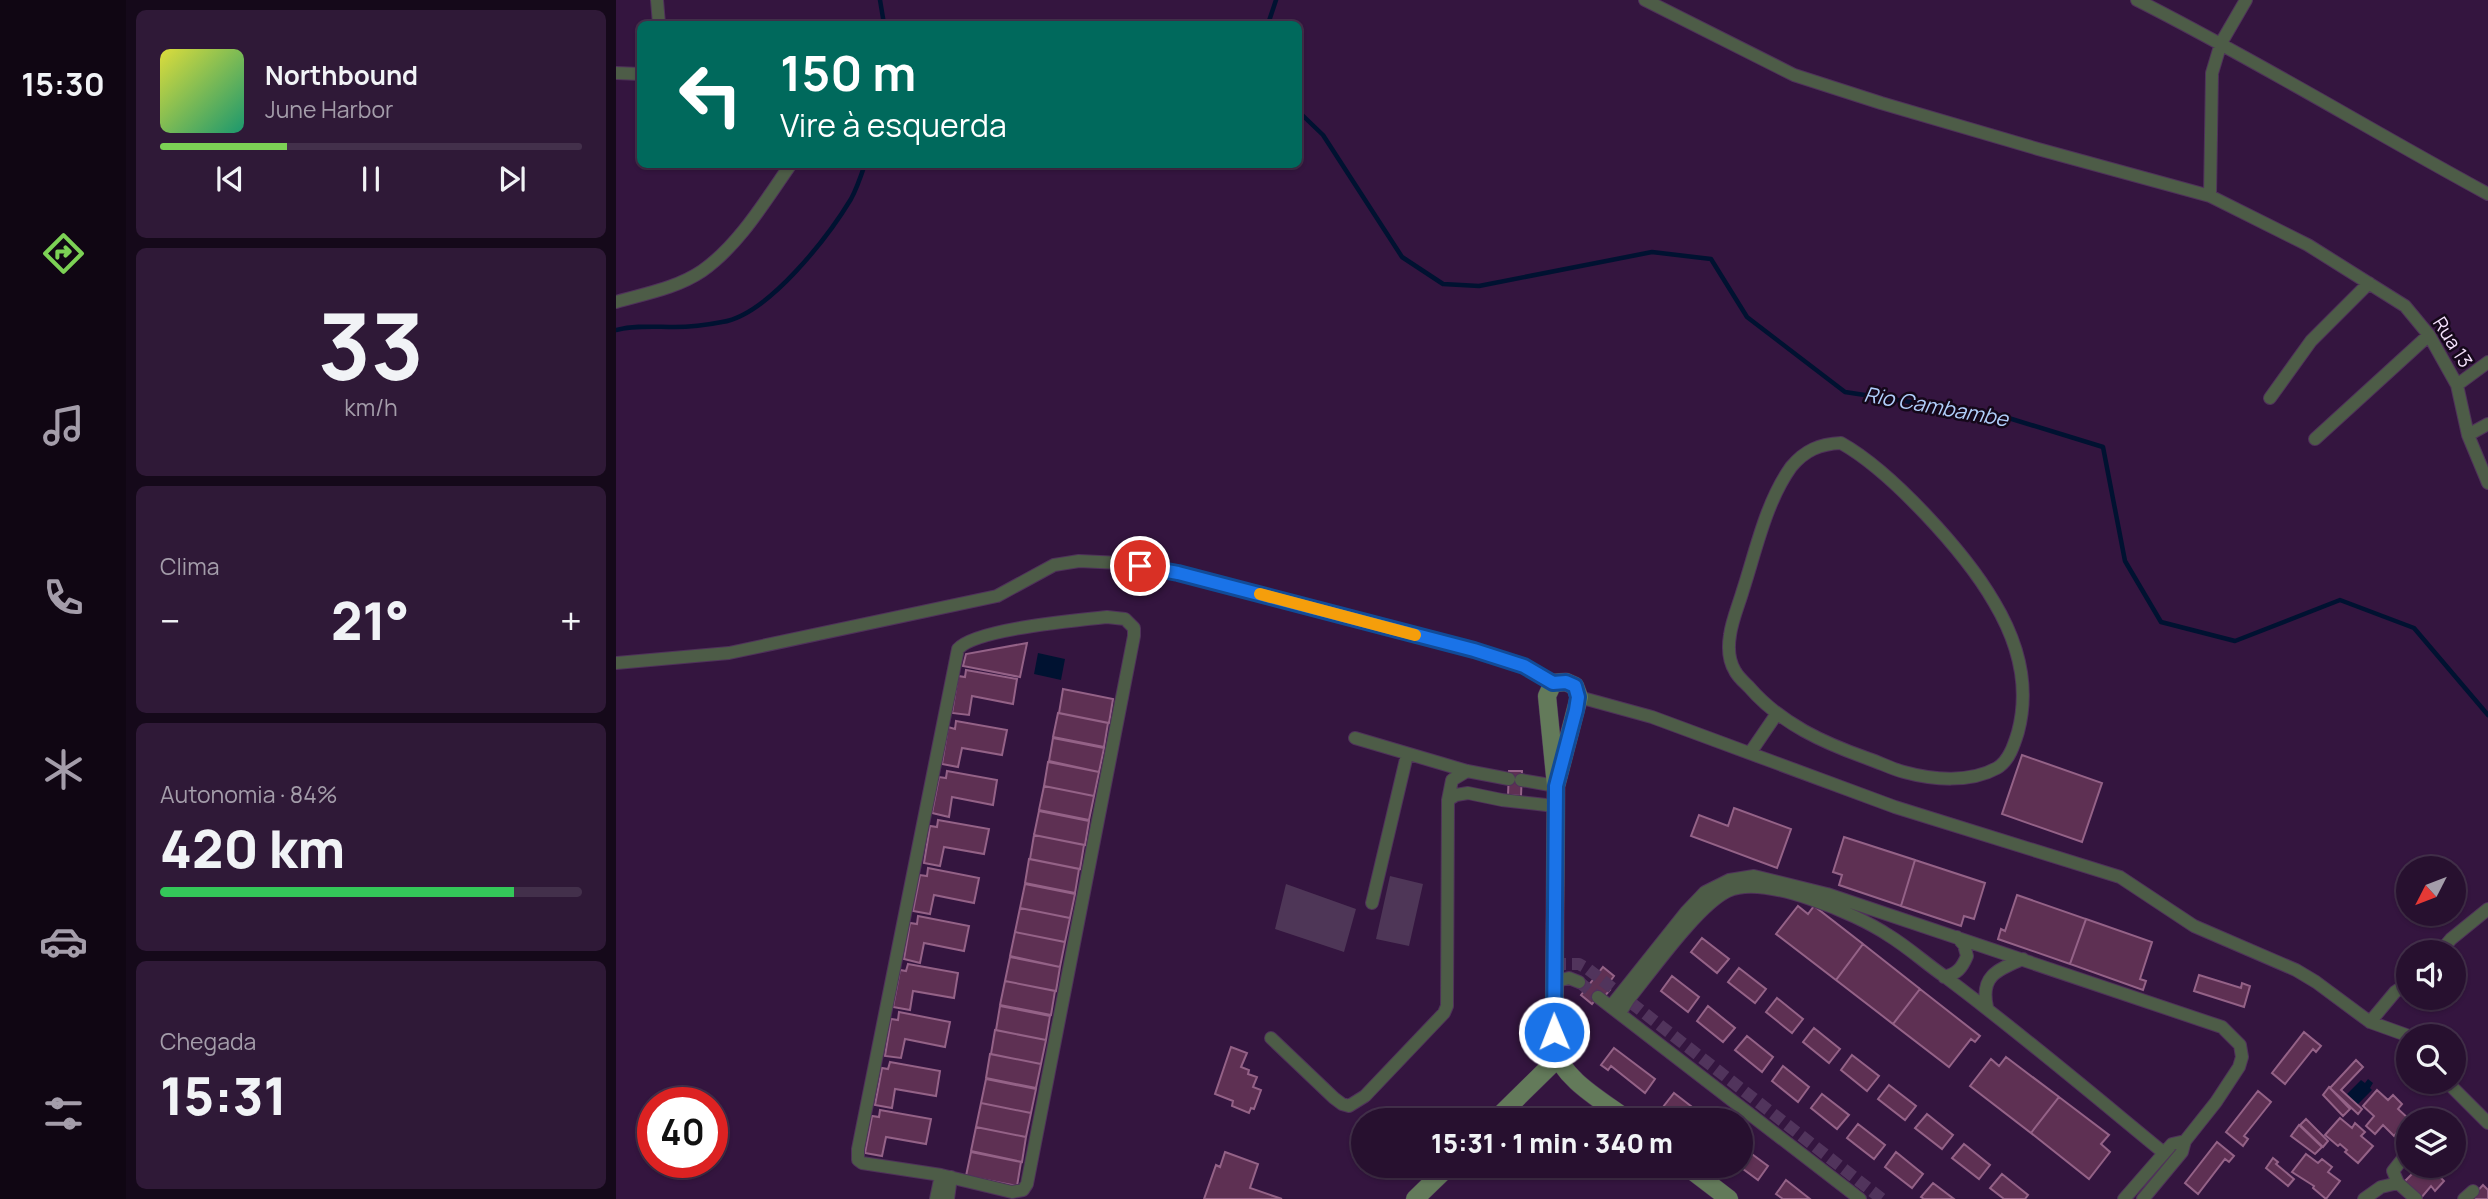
<!DOCTYPE html>
<html lang="pt">
<meta charset="utf-8">
<style>
body{margin:0;font-family:Manrope,sans-serif;background:#2f1937;color:#f1f3f6;height:100vh;display:flex;flex-direction:column;font-size:26px;white-space:nowrap}
*{box-sizing:border-box;margin:0}
p{font-size:23px;color:#a49daa}
.icon{flex:none;width:38px;height:38px;fill:none;stroke:currentColor;stroke-width:2;stroke-linecap:round;stroke-linejoin:round}
.map{position:relative;flex:1;overflow:hidden}
.panel{display:flex;flex-direction:column;gap:10px;padding:10px;background:#15091a;width:490px}
.panel>*{flex:none}
.guide{position:absolute;left:21px;top:21px;width:665px;height:147px;border-radius:10px;box-shadow:0 2px 5px #0004,0 0 0 2px #43304b;background:#00695c;color:#fff;overflow:hidden}
.needle{width:46px;rotate:228deg}
.tools{position:absolute;left:1780px;top:856px;display:grid;gap:14px}
.tools a{display:grid;place-items:center;width:70px;height:70px;border-radius:50%;background:#27102f;box-shadow:0 2px 5px #0004,0 0 0 2px #43304b;font-size:35px}
.speed{position:absolute;left:21px;top:1087px;display:flex;gap:14px;font-size:35px;font-weight:700;text-align:center}
.speed>*{display:grid;place-content:center;width:91px;height:91px;border-radius:50%;background:#27102f;box-shadow:0 2px 5px #0004,0 0 0 2px #43304b;line-height:1}
.speed .limit{border:10px solid #d22;background:#fff;color:#111}
.pin{position:absolute;display:grid;place-items:center;width:60px;height:60px;color:#fff;margin:-30px;border:4px solid #fff;border-radius:50%;box-shadow:0 2px 7px #0007}
.me{position:absolute;width:77px;margin:-38px;rotate:359deg;stroke-linejoin:round;filter:drop-shadow(0 0 5px #0008)}
.turn{display:flex;align-items:center;gap:24px;height:147px;padding:0 28px;font-size:32px}
.turn .icon{width:91px;height:91px;stroke-width:2.5}
.turn b{display:block;font-size:49px;line-height:60px}
.big{font-size:52px;font-weight:800;line-height:1.1}
.panel .widget{flex:1;display:flex;flex-direction:column;justify-content:center;gap:10px;min-width:0;padding:0 24px;border-radius:10px;background:#2f1937}
.panel .dial{align-items:center;gap:0}
.dial b{font-size:91px;line-height:1}
.song{display:flex;align-items:center;gap:21px}
.cover{width:84px;height:84px;border-radius:10px;background:linear-gradient(135deg,hsl(60 70% 55%),hsl(160 70% 35%))}
.played{height:7px;border-radius:4px;background:linear-gradient(90deg,#7cd155 30%,#43304b 30%)}
.keys{display:flex;justify-content:space-around;direction:ltr}
.heat{display:flex;justify-content:space-between;align-items:center;font-size:38px;direction:ltr}
.charge{height:10px;border-radius:5px;background:linear-gradient(90deg,#34c759 84%,#43304b 0)}
.trip{position:absolute;left:735px;top:1108px;width:402px;height:70px;border-radius:35px;background:#27102f;box-shadow:0 2px 5px #0004,0 0 0 2px #43304b;font-weight:800;line-height:70px;text-align:center}
main{display:flex;flex:1;min-height:0}
.tabs{display:flex;flex-direction:column;width:126px;justify-content:space-around;align-items:center;background:#100613;color:#a49daa}
.tabs .icon{width:49px;height:49px}
.tabs .current{color:#7cd155}
.tabs b{font-size:32px;color:#f1f3f6}
.map>svg:first-child{display:block}
</style>
<main>
<nav class="tabs">
<b>15:30</b>
<svg class="icon current" aria-label="directions" viewBox="0 0 24 24"><path d="M12 3l9 9-9 9-9-9zM9 14v-3h6M13 9l2 2-2 2"/></svg>
<svg class="icon" aria-label="music" viewBox="0 0 24 24"><path d="M9 18V5l10-2v13"/><circle cx="6" cy="18" r="3"/><circle cx="16" cy="16" r="3"/></svg>
<svg class="icon" aria-label="phone" viewBox="0 0 24 24"><path d="M5 4h4l2 5-3 2q2 4 5 5l2-3 5 2v4C11 20 4 13 5 4z"/></svg>
<svg class="icon" aria-label="climate" viewBox="0 0 24 24"><path d="M12 3v18M4 7l16 10M4 17L20 7"/></svg>
<svg class="icon" aria-label="car" viewBox="0 0 24 24"><path d="M5 17H2v-5l4-1 3-4h7l3 4 3 1v5h-3M9 17h6M6 11h13"/><circle cx="7" cy="17" r="2"/><circle cx="17" cy="17" r="2"/></svg>
<svg class="icon" aria-label="filters" viewBox="0 0 24 24"><path d="M4 7h16M4 17h16"/><circle cx="9" cy="7" r="2"/><circle cx="15" cy="17" r="2"/></svg>
</nav>
<section class="panel">
<div class="widget">
<div class="song"><i class="cover"></i><div><b>Northbound</b><p>June Harbor</p></div></div>
<div class="played"></div>
<div class="keys"><svg class="icon" aria-label="previous" viewBox="0 0 24 24"><path d="M18 5L8 12l10 7zM5 5v14"/></svg><svg class="icon" aria-label="pause" viewBox="0 0 24 24"><path d="M8 5v14M16 5v14"/></svg><svg class="icon" aria-label="next" viewBox="0 0 24 24"><path d="M6 5l10 7-10 7zM19 5v14"/></svg></div>
</div>
<div class="widget dial"><b>33</b><p>km/h</p></div>
<div class="widget"><p>Clima</p>
<div class="heat"><a>−</a><b class="big">21°</b><a>+</a></div>
</div>
<div class="widget"><p>Autonomia · 84%</p><b class="big">420 km</b><div class="charge"></div></div>
<div class="widget"><p>Chegada</p><b class="big">15:31</b></div>
</section>
<div class="map">
<svg width="1872" height="1199" viewBox="0 0 1872 1199">
<rect width="100%" height="100%" fill="#34153f"/>
<path fill="#4e3657" d="M774,876L807,884L793,946L760,939Z
M670,884L740,909L728,952L659,929Z"/>
<path fill="#001231" d="M422,653L449,659L445,680L418,674Z
M1752,1079L1757,1083L1754,1088L1756,1090L1741,1105L1731,1094L1745,1080L1749,1083Z"/>
<g fill="none" stroke-linecap="round" stroke-linejoin="round">
<path stroke="#001231" stroke-width="4.5" d="M264,0L268,24
M652,24L660,0
M682,111L707,135L786,257L827,284L863,286L1036,252L1095,259L1131,317L1229,392L1386,416L1487,447L1509,561L1545,622L1619,641L1724,600L1798,628L1872,715
M0,330C19,325 39,327 58,327C74,327 91,325 106,322C152,315 212,237 235,199C241,188 245,176 249,164"/>
</g>
<path fill="#5e3053" stroke="#946287" stroke-width="2" d="M411,643L404,677L347,666L350,654Z
M350,670L401,679L397,704L356,696L353,715L336,713L342,676L349,677Z
M447,689L497,699L493,723L443,713Z
M442,713L492,723L488,747L437,737Z
M340,721L391,730L386,755L346,748L342,767L326,764L332,727L339,729Z
M437,738L488,748L483,772L433,761Z
M1406,755L1486,783L1466,842L1386,814Z
M432,762L483,772L478,796L428,786Z
M331,771L381,780L377,805L336,797L333,817L316,813L323,777L330,778Z
M893,771H906L905,796L892,795Z
M428,786L478,796L473,820L423,810Z
M1118,808L1175,829L1161,868L1075,836L1083,815L1112,826Z
M423,811L473,821L469,845L418,835Z
M322,820L373,829L368,854L328,847L324,866L308,863L314,826L321,827Z
M418,835L468,845L464,869L414,859Z
M1228,837L1299,860L1285,906L1223,885L1226,875L1217,872Z
M413,859L463,869L459,893L409,883Z
M1299,860L1369,883L1358,919L1348,916L1345,926L1285,906Z
M312,868L363,878L358,903L318,895L314,914L297,911L304,875L311,876Z
M409,884L459,894L454,918L404,908Z
M1401,895L1470,919L1454,964L1382,939L1385,929L1389,931Z
M1182,906L1192,914L1198,906L1247,944L1220,980L1160,934Z
M404,908L454,918L449,942L399,932Z
M302,916L353,926L348,951L308,943L304,963L288,959L294,923L301,924Z
M1470,919L1536,942L1524,979L1530,981L1527,990L1454,964Z
M399,932L449,942L444,967L394,956Z
M1086,938L1113,959L1101,973L1075,952Z
M1247,944L1304,989L1277,1024L1220,980Z
M394,957L444,967L440,991L389,981Z
M292,964L342,973L338,998L297,991L294,1010L277,1007L284,970L290,971Z
M987,967L998,976L990,987L994,990L988,997L984,994L976,1004L965,995Z
M1123,968L1150,989L1139,1003L1112,982Z
M1583,975L1625,988L1626,983L1634,986L1628,1007L1578,991Z
M1056,976L1083,997L1072,1012L1045,991Z
M389,981L439,991L435,1015L384,1005Z
M1304,989L1364,1036L1359,1042L1355,1039L1333,1067L1277,1024Z
M1161,998L1187,1019L1176,1033L1150,1012Z
M384,1006L434,1016L430,1040L380,1030Z
M1092,1006L1119,1028L1107,1042L1081,1021Z
M283,1012L334,1022L329,1047L289,1039L285,1058L269,1056L275,1019L282,1020Z
M1198,1028L1224,1049L1213,1063L1187,1042Z
M379,1030L430,1040L425,1064L375,1054Z
M1688,1032L1705,1046L1700,1052L1697,1049L1669,1084L1656,1073Z
M1131,1036L1157,1057L1146,1072L1119,1050Z
M615,1047L631,1053L625,1067L633,1070L632,1074L641,1077L637,1087L645,1090L638,1109L635,1108L633,1113L616,1106L617,1101L599,1094Z
M998,1048L1039,1079L1029,1093L995,1066L992,1070L985,1065Z
M374,1054L425,1064L420,1088L370,1078Z
M1236,1055L1263,1076L1251,1091L1225,1070Z
M1390,1057L1443,1097L1415,1133L1354,1086L1375,1059L1383,1066Z
M1740,1060L1747,1067L1725,1090L1746,1109L1742,1114L1714,1088Z
M274,1062L324,1071L320,1096L279,1089L276,1108L259,1105L266,1068L272,1069Z
M1167,1066L1193,1087L1182,1102L1156,1081Z
M370,1079L420,1089L415,1113L365,1103Z
M1273,1085L1300,1106L1289,1120L1262,1099Z
M1713,1087L1734,1109L1727,1116L1707,1095Z
M1761,1090L1772,1100L1777,1095L1786,1104L1782,1109L1793,1119L1778,1136L1767,1125L1759,1134L1750,1126L1758,1116L1747,1106Z
M1642,1091L1655,1102L1628,1136L1632,1139L1627,1146L1610,1132Z
M1058,1093L1093,1120H1065L1047,1107Z
M1206,1094L1233,1115L1221,1129L1195,1108Z
M1443,1097L1493,1135L1485,1144L1494,1152L1473,1179L1415,1133Z
M365,1103L415,1113L410,1137L360,1127Z
M264,1110L315,1119L310,1144L270,1137L266,1156L249,1153L256,1116L263,1117Z
M1311,1114L1337,1135L1326,1149L1299,1128Z
M1724,1118L1736,1128L1739,1123L1749,1132L1745,1136L1757,1146L1742,1163L1729,1152L1731,1150L1724,1144L1722,1146L1709,1135Z
M1690,1119L1712,1141L1707,1147L1684,1125Z
M1242,1124L1269,1145L1258,1159L1231,1138Z
M1683,1125L1706,1147L1699,1154L1675,1136Z
M360,1127L410,1137L406,1162L355,1151Z
M1601,1142L1618,1156L1613,1162L1609,1159L1582,1194L1569,1183Z
M1348,1144L1374,1165L1363,1179L1336,1158Z
M1125,1146L1152,1166L1142,1180L1123,1166H1125Z
M355,1152L405,1162L401,1186L350,1176Z
M609,1152L642,1164L634,1188L666,1199H588L600,1165L604,1167Z
M1280,1152L1307,1174L1296,1188L1269,1167Z
M1690,1154L1702,1163L1706,1159L1716,1167L1712,1172L1724,1181L1710,1199L1697,1188L1698,1186L1676,1172Z
M1657,1158L1662,1162L1660,1164L1678,1179L1672,1186L1650,1168Z
M1808,1166H1835L1824,1177L1828,1181L1819,1191L1815,1186L1805,1198L1788,1182L1801,1169L1802,1171Z
M1386,1174L1412,1195L1409,1199H1388L1374,1188Z
M1170,1180L1194,1199H1167L1160,1194Z
M1317,1183L1338,1199H1308L1305,1197Z
M1867,1185L1872,1190V1199H1854Z"/>
<g fill="none" stroke-linecap="round" stroke-linejoin="round">
<path stroke="#51345c" stroke-width="12" stroke-dasharray="12 6" stroke-linecap="butt" d="M938,964H963L972,969L1266,1199
M963,982L982,997"/>
<g stroke="#4f325a" stroke-width="14">
<path id="street" d="M41,0L43,24
M1029,0L1178,75L1265,103L1422,149L1594,196L1692,245L1789,306L1813,335L1841,385L1852,435L1872,483
M1521,0C1640,60 1754,130 1872,194
M0,73L24,74
M1594,196L1596,73L1605,43L1630,0
M0,302C28,294 61,288 86,271C123,245 149,201 175,164
M1841,385L1872,362
M1654,398L1695,341L1753,283
M1852,435L1872,424
M1699,439L1813,335
M1225,443C1275,471 1349,552 1378,602C1402,642 1414,687 1402,732C1398,745 1393,761 1381,768C1354,783 1317,780 1288,772C1276,769 1265,763 1253,759C1208,743 1165,724 1133,687C1128,682 1122,677 1119,671C1113,661 1112,647 1114,635C1116,620 1123,604 1127,590C1140,550 1150,502 1175,467C1189,450 1204,444 1225,443Z
M491,617L509,619L518,628V636L411,1184L407,1190L396,1192L325,1175L246,1163L242,1160V1149L342,649C359,629 462,620 491,617Z
M0,663L113,653L381,596L438,565L463,561L505,563L562,573L858,650L908,666L937,683
M963,697L1036,717L1279,807L1504,877L1578,926L1680,970L1700,982L1754,1022L1793,1036
M739,738L851,771L893,779
M1134,753L1160,715
M905,780L940,786
M832,800L840,795L852,793L886,800L939,806
M756,903L791,755
M1824,952L1835,939L1872,909
M1328,977C1341,974 1346,968 1351,956L1348,945L1341,937
M937,982L953,978L963,982
M982,997L1244,1199
M995,1006L1070,912L1089,892L1113,880L1138,876L1211,894L1606,1027L1624,1045L1626,1057L1623,1067L1600,1102L1569,1141L1566,1152L1527,1199
M1371,1007C1364,976 1381,970 1407,959
M1004,1013L1012,1000C1035,972 1082,905 1112,891C1148,874 1241,914 1272,935C1292,947 1309,963 1328,976C1403,1032 1475,1093 1548,1153
M1754,1022L1779,992L1792,983
M655,1038L718,1098L726,1104L733,1106L749,1096L828,1013L831,1006L832,800L836,780L851,771
M1831,1082L1872,1123
M1792,1152L1777,1171L1782,1183L1800,1199
M320,1199L325,1175
M332,1199L335,1177
M1508,1199L1556,1144L1569,1141
M1748,1199L1765,1187L1782,1183
M1848,1199L1857,1191"/>
</g>
<g stroke="#4f325a" stroke-width="19">
<path id="secondary" d="M940,786L963,697L959,686L950,682L937,683L931,696L940,786L938,1048C947,1080 987,1101 1012,1120
M879,1120L941,1059
M1070,1166L1113,1199
M799,1199L833,1166"/>
</g>
<use href="#street" stroke="#4d5c47" stroke-width="12"/>
<use href="#secondary" stroke="#637a5a" stroke-width="18"/>
</g>
<g fill="none" stroke-linecap="round" stroke-linejoin="round">
<g stroke="#114b97" stroke-width="18">
<path id="route" d="M524,566L562,573L858,650L908,666L937,683L950,682L959,686L962,697L960,710L940,786L938,1032"/>
</g>
<use href="#route" stroke="#1a73e8" stroke-width="12"/>
<path stroke="#f59e0b" stroke-width="12" d="M644,594L799,635"/>
</g>
<g text-anchor="middle" stroke-width="5" stroke-linejoin="round" paint-order="stroke">
<g font-size="19" fill="#f6e3fe" stroke="#15081a">
<text transform="translate(1837 342) rotate(58)" y="7">Rua 13</text>
</g>
<g font-size="21" font-style="italic" fill="#b0cefa" stroke="#15081a">
<text transform="translate(1320 407) rotate(10)" y="7">Rio Cambambe</text>
</g>
</g>
</svg>
<div class="tools">
<a><svg class="needle" viewBox="-14 -14 28 28"><path d="M0-13l5 13h-10z" fill="#e53935"/><path d="M0 13l5-13h-10z" fill="#a49daa"/></svg></a>
<a><svg class="icon" aria-label="sound" viewBox="0 0 24 24"><path d="M4 9h4l5-4v14l-5-4H4zM17 9q2 3 0 6"/></svg></a>
<a><svg class="icon" aria-label="search" viewBox="0 0 24 24"><circle cx="10" cy="10" r="6"/><path d="M15 15l6 6"/></svg></a>
<a><svg class="icon" aria-label="layers" viewBox="0 0 24 24"><path d="M12 4l9 5-9 5-9-5zM3 14l9 5 9-5"/></svg></a>
</div>
<div class="speed"><div class="limit">40</div></div>
<div class="pin" style="left:524px;top:566px;background:#d93025"><svg class="icon" aria-label="arrive" viewBox="0 0 24 24"><path d="M6 21V4h12l-3 4 3 4H6"/></svg></div>
<svg class="me" style="left:938px;top:1032px" viewBox="-20 -20 40 40"><circle r="17" fill="#1a73e8" stroke="#fff" stroke-width="3"/><path d="M0-11L8 9 0 5-8 9z" fill="#fff"/></svg>
<div class="trip">15:31 · 1 min · 340 m</div>
<div class="guide">
<div class="turn"><svg class="icon" aria-label="left" viewBox="0 0 24 24"><path d="M17 20v-9H6M10 6l-5 5 5 5"/></svg><div><b>150 m</b>Vire à esquerda</div></div>
</div>
</div>
</main>
